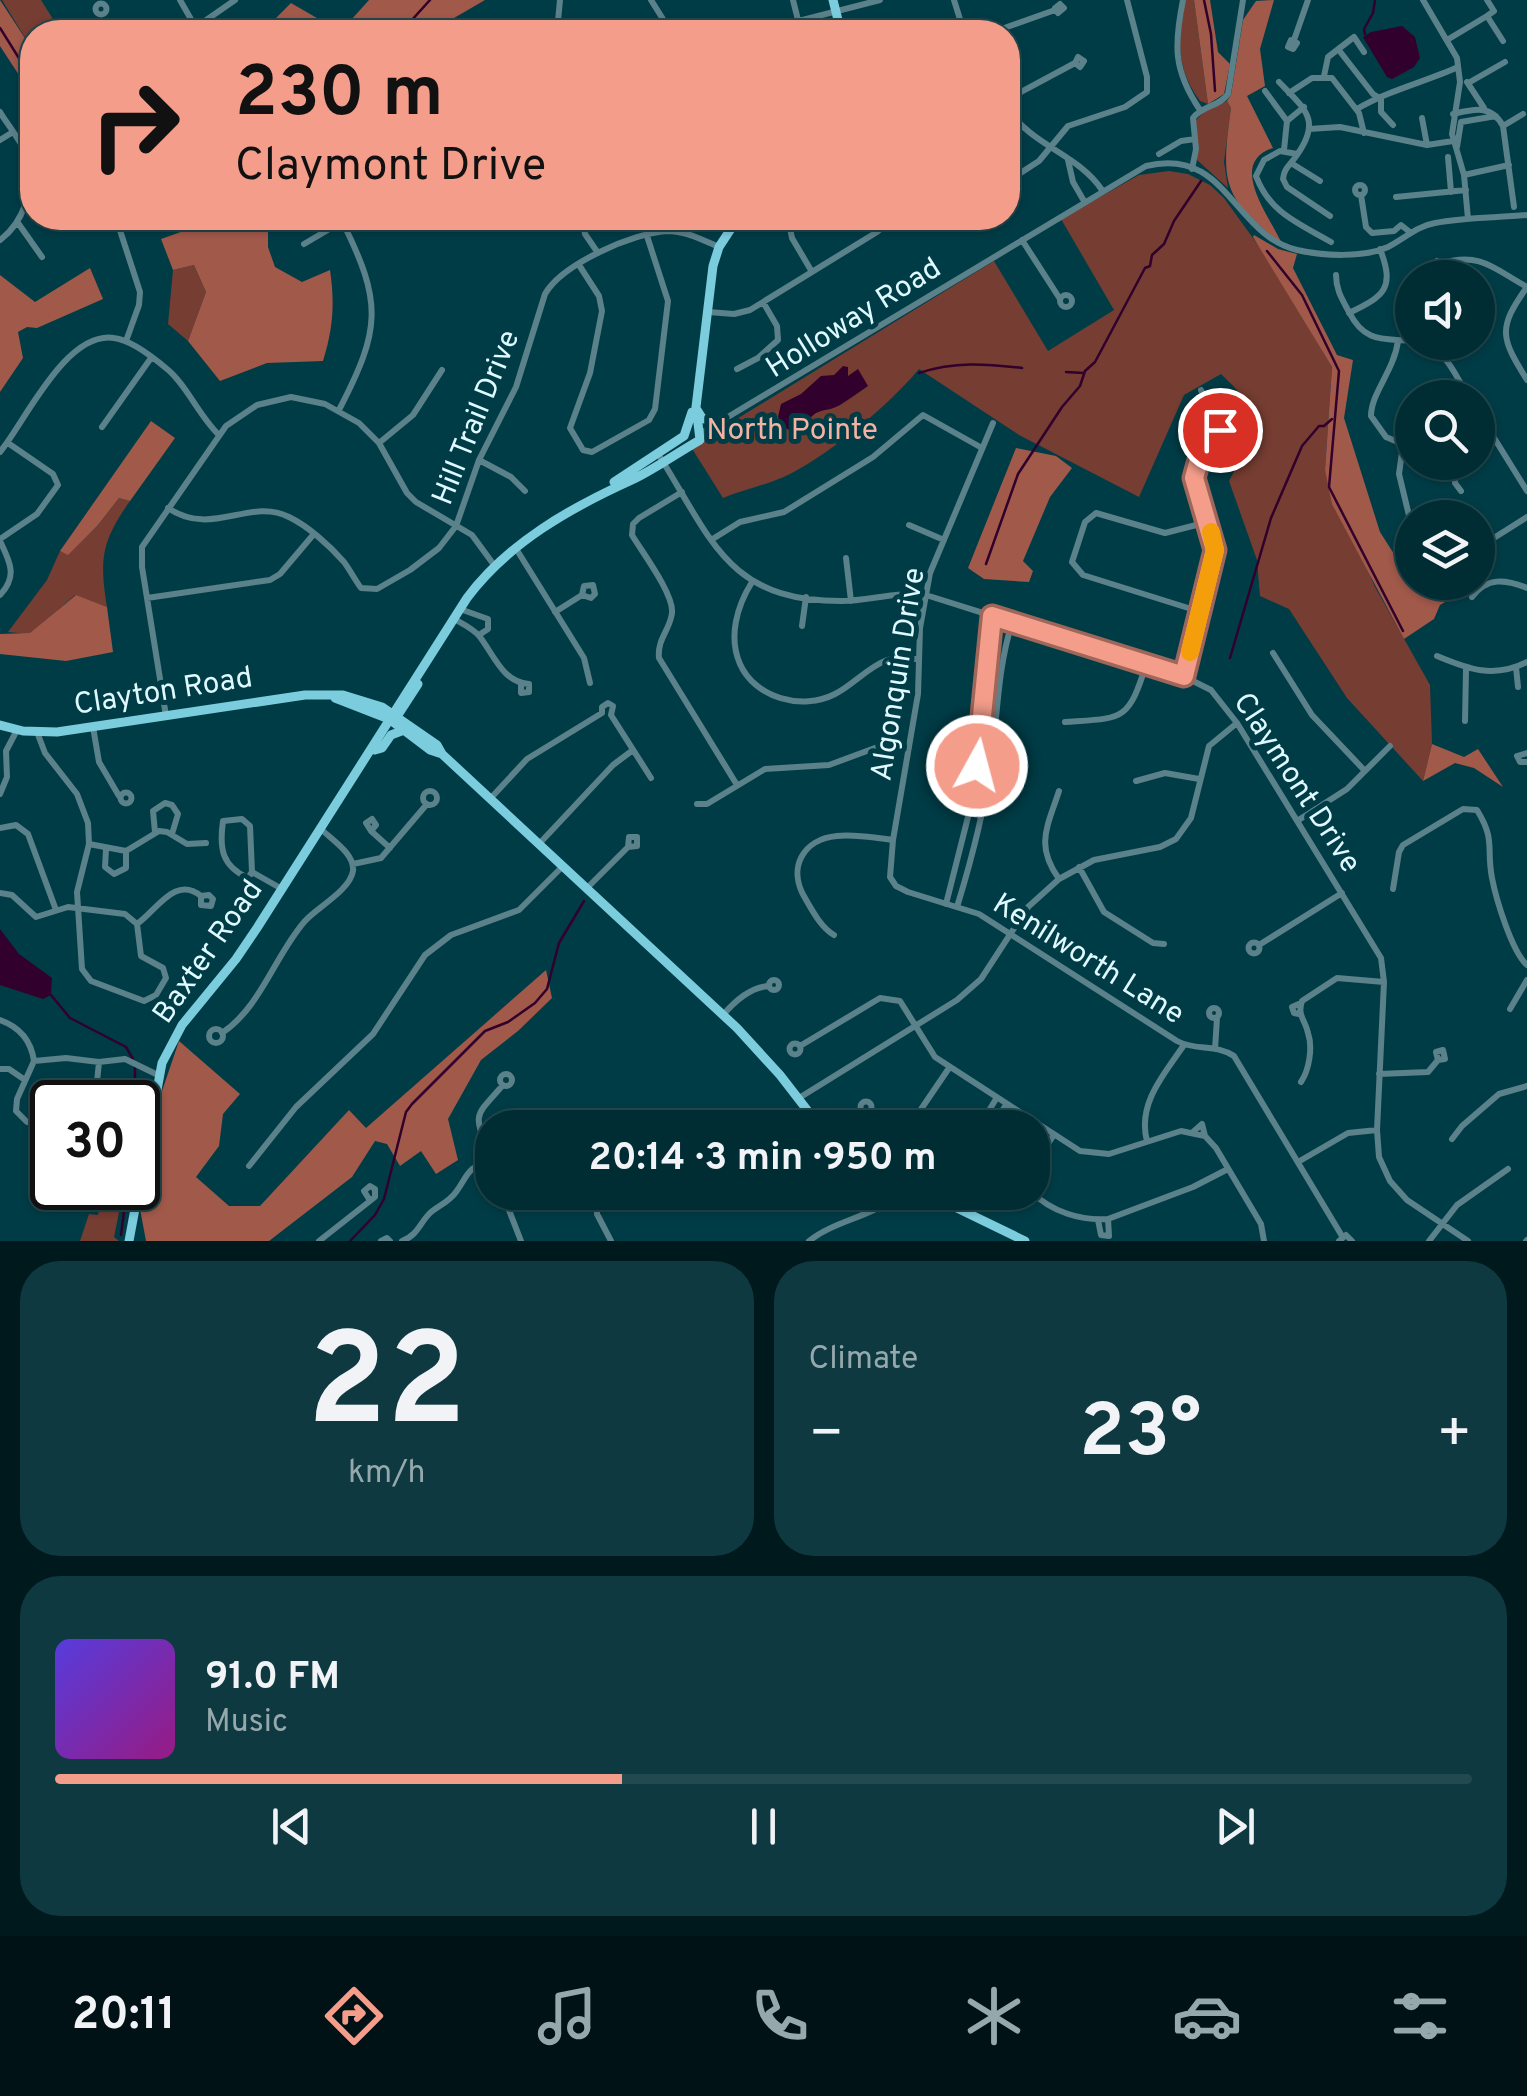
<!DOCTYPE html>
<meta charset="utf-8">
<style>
body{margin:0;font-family:Overpass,sans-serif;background:#0e3940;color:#f1f3f6;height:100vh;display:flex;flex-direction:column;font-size:38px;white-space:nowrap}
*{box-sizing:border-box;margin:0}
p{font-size:32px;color:#95a8ac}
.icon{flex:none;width:55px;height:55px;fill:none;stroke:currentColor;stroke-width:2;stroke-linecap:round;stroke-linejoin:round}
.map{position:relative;height:1241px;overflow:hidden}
.drawer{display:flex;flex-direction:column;gap:20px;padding:20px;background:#00191d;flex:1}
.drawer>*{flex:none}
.guide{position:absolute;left:20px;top:20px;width:1000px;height:210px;border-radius:40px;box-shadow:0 2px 8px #0004,0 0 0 2px #22494f;background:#f49d8b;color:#111;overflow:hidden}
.controls{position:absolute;left:1395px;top:260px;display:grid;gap:20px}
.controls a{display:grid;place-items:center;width:100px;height:100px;border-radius:50%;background:#002d34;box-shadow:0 2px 8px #0004,0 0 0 2px #22494f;font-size:50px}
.speed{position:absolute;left:30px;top:1080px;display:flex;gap:20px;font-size:50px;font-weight:700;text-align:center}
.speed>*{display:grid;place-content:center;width:130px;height:130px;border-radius:50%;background:#002d34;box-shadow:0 2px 8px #0004,0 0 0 2px #22494f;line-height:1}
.speed .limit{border:5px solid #111;border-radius:15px;background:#fff;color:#111}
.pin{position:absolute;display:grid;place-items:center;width:85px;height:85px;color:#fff;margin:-42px;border:5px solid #fff;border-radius:50%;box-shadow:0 2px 10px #0007}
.me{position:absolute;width:110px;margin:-55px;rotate:7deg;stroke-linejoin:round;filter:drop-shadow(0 0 8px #0008)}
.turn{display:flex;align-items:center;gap:35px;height:210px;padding:0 50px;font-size:45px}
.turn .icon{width:130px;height:130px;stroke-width:2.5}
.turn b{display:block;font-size:70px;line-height:85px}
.big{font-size:75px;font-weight:700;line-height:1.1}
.drawer .widget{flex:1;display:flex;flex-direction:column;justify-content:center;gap:15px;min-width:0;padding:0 35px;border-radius:40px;background:#0e3940}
.drawer .dial{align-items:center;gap:0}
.dial b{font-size:130px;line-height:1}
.song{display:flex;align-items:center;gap:30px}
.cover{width:120px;height:120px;border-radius:15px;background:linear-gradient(135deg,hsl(250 70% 55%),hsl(310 70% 35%))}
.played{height:10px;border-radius:5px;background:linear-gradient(90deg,#f49d8b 40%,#22494f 40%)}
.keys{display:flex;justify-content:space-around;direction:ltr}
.heat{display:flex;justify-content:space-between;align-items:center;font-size:55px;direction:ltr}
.drawer .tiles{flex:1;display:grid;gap:20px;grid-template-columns:1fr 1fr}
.widget:last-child{grid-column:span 2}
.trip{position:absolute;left:475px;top:1110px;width:575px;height:100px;border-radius:40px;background:#002d34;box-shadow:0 2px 8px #0004,0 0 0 2px #22494f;font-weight:700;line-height:100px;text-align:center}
.tab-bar{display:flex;height:160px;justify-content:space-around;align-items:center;background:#001215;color:#95a8ac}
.tab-bar .icon{width:70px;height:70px}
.tab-bar .active{color:#f49d8b}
.tab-bar b{font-size:45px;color:#f1f3f6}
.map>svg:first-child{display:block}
</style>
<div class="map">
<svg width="1527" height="1241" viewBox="0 0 1527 1241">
<rect width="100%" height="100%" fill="#003c46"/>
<path fill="#763d32" d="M2,0H41L61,32H32V49Z
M1185,0H1194L1208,104L1200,101C1176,69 1177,38 1185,0Z
M1227,101L1231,108L1224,162L1228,188L1197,160L1196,120L1206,110Z
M1169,171L1188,174L1210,185L1224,198L1263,252L1332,367L1325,470L1375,587L1430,685L1432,744L1423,781L1347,698L1289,609L1260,596L1257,560L1229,481C1257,427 1272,422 1221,374L1184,395L1139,497L1019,435L919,369C887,407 834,451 790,474C768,485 745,489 723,498L691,447L994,261L1048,351L1114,310L1061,219L1139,175Z
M194,265L206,292L188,341L168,324L173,270Z
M119,498L130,501C102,541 99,558 107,607L75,595L30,634L8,632L47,580L60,551L68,554L98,525Z
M102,1188H124L114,1237L119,1241H80L89,1214L98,1215Z"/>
<path fill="#a1594a" d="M0,0L32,49V95L0,46Z
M369,0H485L430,32H262L291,3L329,25L351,20Z
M1194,0H1210L1218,52L1230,64L1224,94L1208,104Z
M1274,0L1260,49L1265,86L1247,96L1273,148C1227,163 1269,215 1282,244C1221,197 1221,182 1231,108L1227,101L1231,95L1243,20L1256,1Z
M220,218H280L268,230V247L275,267L302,282L330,270C335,304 333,329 323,361L267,363L220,381L188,341L206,292L194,265L173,270L161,239Z
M1254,235L1278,249L1297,254L1293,268L1337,355L1353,360L1344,418L1380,532L1401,565L1412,571V582L1474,585L1440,605L1434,619L1404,639L1332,504L1325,470L1332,367L1253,237Z
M90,268L103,299L37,328L27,327L18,332L23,358L0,392V275L35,302Z
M151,421L175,438L130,501L119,498L98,525L68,555L60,551Z
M1016,448L1056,456L1072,468L1050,497L1023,561L1033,571L1029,582L984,579L968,568Z
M76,595L107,607L113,652L66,661L0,654V634L30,633Z
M1432,744L1464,757L1478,749L1503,787L1474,768L1455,763L1423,781Z
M546,970L552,998L518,1031L481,1060L448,1119L458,1160L436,1174L421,1151L400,1166L387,1144L375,1141L352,1177L269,1241H146L140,1209L162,1091L179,1041L240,1094L223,1114L219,1146L196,1177L229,1206H260L349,1110L366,1128Z"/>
<path fill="#31002c" d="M1402,26L1415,37L1420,58L1414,67L1392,79L1387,77L1363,37L1371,32Z
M843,366L848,367V376L858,369L868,386C859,392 850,399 840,405C832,410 824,409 816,413C802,423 793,445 778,417L781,404L801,394L821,376L834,375Z
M0,929L19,954L52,978L51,995L43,999L0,985Z"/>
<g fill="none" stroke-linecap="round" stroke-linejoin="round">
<path stroke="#31002c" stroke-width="2.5" d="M1204,0L1211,34L1215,91
M0,28L32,79
M401,32L430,0
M1365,34L1364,29L1373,13L1375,0
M1267,251L1302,295L1339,371L1329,487L1403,631
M1066,372L1084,373
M919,373C955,361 986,364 1022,368
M986,564L1018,474L1062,407L1080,386L1085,371L1095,362L1145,268L1150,266L1152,255L1164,244L1174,221L1201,181
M1230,658L1271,518L1302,446L1319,426H1324L1332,419
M51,995L70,1018L126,1047L133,1059
M135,1066V1102
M121,1235L127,1188
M350,1241L375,1215L384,1199L406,1112L412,1104L485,1031L508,1022L535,1003L547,989L559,943L584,901"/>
<path stroke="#5b818a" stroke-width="6" d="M180,0L196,28
M651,0L671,32
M793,0L801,32
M954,0L964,32
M1183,0C1174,45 1173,70 1200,110
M1423,0L1457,58L1460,82L1452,134L1464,175L1468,219
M1487,0L1494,11L1487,16L1503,41
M95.5 9a5.5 5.5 0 1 1 11 0a5.5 5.5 0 1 1-11 0Z
M1060,4L1064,8L1058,13L1055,8Z
M189,32L235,0
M498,32L515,25L534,32
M551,32L558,21L560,0
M756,32L880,0
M993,32L1055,10
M1291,40L1297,43L1293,49L1288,47Z
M1294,40L1308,0
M1447,40L1487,16
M1338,49L1373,94L1381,99V112L1393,125
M1324,76L1328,57L1354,37L1364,52
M1279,82C1306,110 1323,121 1294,159C1288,167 1284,169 1283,179L1287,187L1330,216
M1467,82L1484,108
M1470,82L1505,62
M1265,91L1287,121
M1289,93L1312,78H1332L1359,113L1364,133
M1008,99L1075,63L1078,57L1084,61L1080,67L1075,63
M1008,109C1032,146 1078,154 1102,190
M1357,109C1389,90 1425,82 1458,67
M0,112C9,127 24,144 28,161C35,189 23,223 0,240
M1453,114C1474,109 1491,104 1503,126L1514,207
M1422,118L1427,145
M1503,126L1523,114
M1309,129L1340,127L1427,145L1453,141
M0,140L13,132
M1457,147L1461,122L1496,116
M1284,150L1287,121L1304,107
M1159,154L1181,141L1195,139
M1297,154L1280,151L1264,160L1256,176C1269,212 1298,223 1331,242
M1448,157L1451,192
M1068,160L1073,182L1084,201
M1291,163L1320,181
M1192,169L1196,149L1193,118C1203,105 1219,107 1228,94L1243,0
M1464,175L1509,165
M1008,181L1039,161L1068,126L1125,107L1147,92V77L1127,0
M1355 190a5 5 0 1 1 10 0a5 5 0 1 1-10 0Z
M1361,195L1366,227L1372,233L1394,231L1401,225L1411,233
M1396,197L1466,190
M116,218L140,292L139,305L126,341
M582,218L585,234L598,253
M788,218L792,238L812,272
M914,218L932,222L945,218
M18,223L42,257
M454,226L464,218
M685,233L689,218
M1022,240L1060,299
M304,244L348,218
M1437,261L1443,265L1439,270L1434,266Z
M1442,263C1481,252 1494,269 1527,287
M579,265L599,296L602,311L590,373L570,428L583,450L592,452L649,420L655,409L668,301L647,236
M1336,275C1336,290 1342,299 1349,312C1370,354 1399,331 1431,347C1449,356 1459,382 1469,398
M1527,287C1497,329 1501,338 1527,380
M1060 301a6 6 0 1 1 12 0a6 6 0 1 1-12 0Z
M708,312L734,314L750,310L877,232L893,218
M1349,313C1385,296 1395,288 1380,249
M1398,341C1394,371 1371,393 1371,416L1386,437L1412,448
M737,369L758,358L778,340L777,326L763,302
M339,410C381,329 383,303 342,221
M1478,412L1527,491
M993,423L930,573L920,628L918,694L893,840L890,877L896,886L908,892L979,914L1177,1041C1195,1051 1217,1044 1234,1056L1342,1236
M102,427L151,358
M1214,431L1221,427V423L1214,421
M698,435L1146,166C1227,146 1233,235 1297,250C1323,256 1363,258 1388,247C1404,239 1417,226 1435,223C1465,217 1497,218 1527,215
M700,440L725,424
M379,443L413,415L442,370
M1403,445L1399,474L1412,528
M1478,446L1493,437
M0,452C26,420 66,331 114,338C132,340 154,358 167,369C186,384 199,416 219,435
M660,457C712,540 728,601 841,601C870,601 896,591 926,595L1183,676L1211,690L1237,723L1381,958L1384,982L1377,1130L1379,1157L1390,1181L1407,1200L1468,1241
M479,460L511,477L525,491
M1453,462L1455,483L1461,491
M682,492L639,518L633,524L632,535C642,552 674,594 672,613C670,630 657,639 659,658L737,785
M168,508C212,538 249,497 289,517C308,526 330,546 344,562C350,570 355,580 361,588L377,589L410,570L439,548L456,526L479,460L516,387L545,294C562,264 633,233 667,231C686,231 702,240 719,247
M909,525L944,540
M0,539L37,514L58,485L53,474L8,443
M711,540L740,522L784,512L873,457L923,415L982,448
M0,541C10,562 18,576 0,595
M515,547L584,658L590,683
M1478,548L1527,517
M846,558L851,601
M752,582C737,606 728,637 740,664C755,698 802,711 835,694C853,685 868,667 887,660C897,657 909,659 919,659
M1472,597C1487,577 1505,579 1527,588
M147,598L270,580L280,574L313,535
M460,609L488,619V629L479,635
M555,612L582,595L591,598L595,594L593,585L584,586L582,595
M1201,612L1083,575L1072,562L1085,522L1096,513L1165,533L1208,522
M454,619C463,624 474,629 480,637C495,657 503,682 529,684V692L521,693V685
M802,626L806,597
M1273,653L1312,715L1365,771
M1437,656C1468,669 1494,679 1527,662
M1516,667L1518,687
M1183,676L1215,549L1194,477L1214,426L1201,390
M166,716L142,567V547L226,426L257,405L291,397L325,404L359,423L379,443L407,493L416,502L472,535L494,565
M1465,721L1466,670
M1065,722C1123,718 1128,722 1146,665
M93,727L99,762L119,796
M37,732L45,753L77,794L88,823L89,844L77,892L82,969L91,981L144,1001L156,995L166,978L163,968L141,956L137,924
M1526,762H1520L1517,756L1527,753
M1136,781L1165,773L1199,779
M1059,791C1047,828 1035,845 1059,879
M423 798a7 7 0 1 1 14 0a7 7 0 1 1-14 0Z
M120.5 798a5.5 5.5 0 1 1 11 0a5.5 5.5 0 1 1-11 0Z
M0,794L7,777L6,751L17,730
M490,799L527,759L602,713V707L608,703L613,706L611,715L651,778
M697,804H707L765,769L829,765L883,745L909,748
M372,819L376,825L371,831L366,823Z
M1297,821L1347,789L1390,746
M0,828L16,825L28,834L56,910
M371,831L390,848
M155,832L153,811L165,803L172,805L178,814L172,834
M89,844L126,851L159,831L167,832L187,844L206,843
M539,844L613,765L633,750
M106,849L105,867L114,874L126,868V851
M353,864L381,858L427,804
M1079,867L1104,912L1153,943L1164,944
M252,872L250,826L242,819L223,821C219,849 222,866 248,878L252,872L282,889
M587,888L628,847L629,837H637V846L628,847
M1393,889L1399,852L1403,845L1463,809L1477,810C1496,841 1486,847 1492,878C1496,899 1512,952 1527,965
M0,893L12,895L36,917L68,907L125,914L137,924
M946,904L969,813L979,754L993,617
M957,907C973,855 987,801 993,747C998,704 999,664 1012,623
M137,924C157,910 175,875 201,896L209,895L213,899L211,906L201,905V896
M834,935C821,927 813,912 805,898C787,868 803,839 837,836C856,834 875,838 893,840
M1248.5 948a5.5 5.5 0 1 1 11 0a5.5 5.5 0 1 1-11 0Z
M1259,945L1342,893
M769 985a5 5 0 1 1 10 0a5 5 0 1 1-10 0Z
M1209 1013a5 5 0 1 1 10 0a5 5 0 1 1-10 0Z
M1510,1009L1527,980
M1299,1014L1294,1013L1292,1007L1301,1003
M723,1015C734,1002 751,987 769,986
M0,1020C20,1027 31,1040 34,1061
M209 1036a7 7 0 1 1 14 0a7 7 0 1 1-14 0Z
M222,1033C261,1007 275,955 305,921C318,907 350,890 353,871C355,854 332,840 321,829
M789.5 1049a5.5 5.5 0 1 1 11 0a5.5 5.5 0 1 1-11 0Z
M800,1046L880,998L900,1001L935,1057L1080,1151L1109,1154L1181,1131L1205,1136L1216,1148L1261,1224L1264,1241
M1215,1049L1217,1018
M34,1061L66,1058L99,1062L125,1059L160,1076
M34,1061L17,1099L16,1111L27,1122L35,1123L52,1114
M0,1069H9L25,1080
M1379,1074L1428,1072L1438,1060L1445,1059L1443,1050L1436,1052L1438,1060
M500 1080a6 6 0 1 1 12 0a6 6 0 1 1-12 0Z
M1301,1082C1309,1070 1313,1048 1308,1033C1305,1019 1297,1016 1302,1001L1337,978L1384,982
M799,1098L957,1000L981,979L1028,907L1059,879L1094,860L1160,847L1176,839L1191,818L1209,746L1237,723
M860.5 1107a5.5 5.5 0 1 1 11 0a5.5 5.5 0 1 1-11 0Z
M95,1102L99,1062
M869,1113L886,1128
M900,1128L913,1121L949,1068
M984,1128L982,1122L996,1099
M991,1128L1006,1105
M1193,1132L1202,1124L1205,1136
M1452,1139L1462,1126L1499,1094L1527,1086
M1147,1141C1137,1104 1164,1074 1184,1045
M1298,1162L1348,1133L1377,1130
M249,1166L296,1107L373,1034L425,955L451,935L519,910L563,866
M1032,1168L1053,1136
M492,1176C490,1168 491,1159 488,1151C473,1112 475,1117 503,1085
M502,1192L521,1241
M597,1192V1214L611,1241
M860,1192L879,1209
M1032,1192C1051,1212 1082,1221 1108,1219L1109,1236L1101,1235L1098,1220
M1108,1219L1193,1187L1228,1169
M319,1241L375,1197V1189L370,1186L364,1191L369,1199
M381,1241L387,1238L390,1241
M402,1241C418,1235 419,1224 430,1213C438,1206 449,1202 456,1192C467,1177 468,1165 490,1162
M809,1241C837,1219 875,1217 901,1192
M1339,1241L1346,1235L1352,1241
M1429,1241L1457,1205L1508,1169
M1526,1241L1527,1240"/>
<path stroke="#7bcdde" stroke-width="9" d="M833,0L841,32
M697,410L702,418L718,424
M614,482L684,436L692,412
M335,698L389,719L430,750L442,754
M394,721L418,684
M0,725L23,731L57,732L305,695H343L382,707L437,745L442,754L737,1028L780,1075L821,1128
M375,750L382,748L391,735L404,730
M924,1192L1025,1241
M129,1241L162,1063L182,1025L236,959L257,928L467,598C508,543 570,508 632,480C655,469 677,453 700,440L696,407L713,266L719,247L738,218"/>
</g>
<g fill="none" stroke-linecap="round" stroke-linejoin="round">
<g stroke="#9f665a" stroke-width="25">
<path id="route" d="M977,766L992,616L1184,676L1215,550L1194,478L1199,460L1214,432L1220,430"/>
</g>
<use href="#route" stroke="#f49d8b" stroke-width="18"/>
<path stroke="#f59e0b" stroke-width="18" d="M1190,652L1215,550L1211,532"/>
</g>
<g text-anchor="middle" stroke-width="10" stroke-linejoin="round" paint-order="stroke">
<g font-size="30" fill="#dff9ff" stroke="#003c46">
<text transform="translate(853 317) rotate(-32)" y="10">Holloway Road</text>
<text transform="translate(475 417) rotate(-68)" y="10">Hill Trail Drive</text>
<text transform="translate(897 674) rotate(-81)" y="10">Algonquin Drive</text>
<text transform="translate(163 690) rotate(-9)" y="10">Clayton Road</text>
<text transform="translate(1298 782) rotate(57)" y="10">Claymont Drive</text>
<text transform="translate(207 951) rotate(-55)" y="10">Baxter Road</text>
<text transform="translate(1089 958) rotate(32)" y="10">Kenilworth Lane</text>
</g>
<g font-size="30" fill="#f2b3a5" stroke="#003c46">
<text x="792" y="439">North Pointe</text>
</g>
</g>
</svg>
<div class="controls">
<a><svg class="icon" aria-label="sound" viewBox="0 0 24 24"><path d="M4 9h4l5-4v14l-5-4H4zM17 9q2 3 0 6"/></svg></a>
<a><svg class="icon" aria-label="search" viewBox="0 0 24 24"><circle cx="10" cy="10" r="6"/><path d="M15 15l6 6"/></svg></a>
<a><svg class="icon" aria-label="layers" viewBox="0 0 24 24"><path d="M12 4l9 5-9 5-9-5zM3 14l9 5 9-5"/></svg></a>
</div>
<div class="speed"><div class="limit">30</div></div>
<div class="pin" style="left:1220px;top:430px;background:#d93025"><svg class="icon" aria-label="arrive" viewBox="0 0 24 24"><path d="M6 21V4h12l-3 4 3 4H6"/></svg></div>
<svg class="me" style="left:977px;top:766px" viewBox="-20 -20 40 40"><circle r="17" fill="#f49d8b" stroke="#fff" stroke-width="3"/><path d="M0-11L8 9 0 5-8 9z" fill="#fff"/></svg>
<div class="trip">20:14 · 3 min · 950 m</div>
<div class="guide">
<div class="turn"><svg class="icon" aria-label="right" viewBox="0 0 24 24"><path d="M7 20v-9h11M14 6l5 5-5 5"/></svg><div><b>230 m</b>Claymont Drive</div></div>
</div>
</div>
<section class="drawer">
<div class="tiles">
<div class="widget dial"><b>22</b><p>km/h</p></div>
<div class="widget"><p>Climate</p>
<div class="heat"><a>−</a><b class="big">23°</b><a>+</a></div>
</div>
<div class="widget">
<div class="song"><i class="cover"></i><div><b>91.0 FM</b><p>Music</p></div></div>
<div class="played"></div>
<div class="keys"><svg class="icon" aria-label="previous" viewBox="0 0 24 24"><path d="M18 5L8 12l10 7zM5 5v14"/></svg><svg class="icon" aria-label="pause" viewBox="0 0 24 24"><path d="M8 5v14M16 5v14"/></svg><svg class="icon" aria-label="next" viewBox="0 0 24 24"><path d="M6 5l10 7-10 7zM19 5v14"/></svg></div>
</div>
</div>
</section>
<nav class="tab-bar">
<b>20:11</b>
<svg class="icon active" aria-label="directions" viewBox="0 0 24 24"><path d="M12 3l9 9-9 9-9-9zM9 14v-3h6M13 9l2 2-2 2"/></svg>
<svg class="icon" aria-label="music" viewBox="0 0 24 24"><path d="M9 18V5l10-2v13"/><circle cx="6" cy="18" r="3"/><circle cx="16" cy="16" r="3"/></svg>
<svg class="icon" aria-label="phone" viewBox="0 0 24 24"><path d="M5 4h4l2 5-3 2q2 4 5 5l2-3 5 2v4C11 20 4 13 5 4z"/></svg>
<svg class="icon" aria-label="climate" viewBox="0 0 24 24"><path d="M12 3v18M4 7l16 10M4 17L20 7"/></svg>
<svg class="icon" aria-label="car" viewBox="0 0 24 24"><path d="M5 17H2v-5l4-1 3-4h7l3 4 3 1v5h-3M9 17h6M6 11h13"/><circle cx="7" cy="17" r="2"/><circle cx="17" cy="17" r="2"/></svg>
<svg class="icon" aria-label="filters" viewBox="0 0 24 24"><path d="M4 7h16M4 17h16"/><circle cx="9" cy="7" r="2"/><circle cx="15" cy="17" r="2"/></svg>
</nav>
